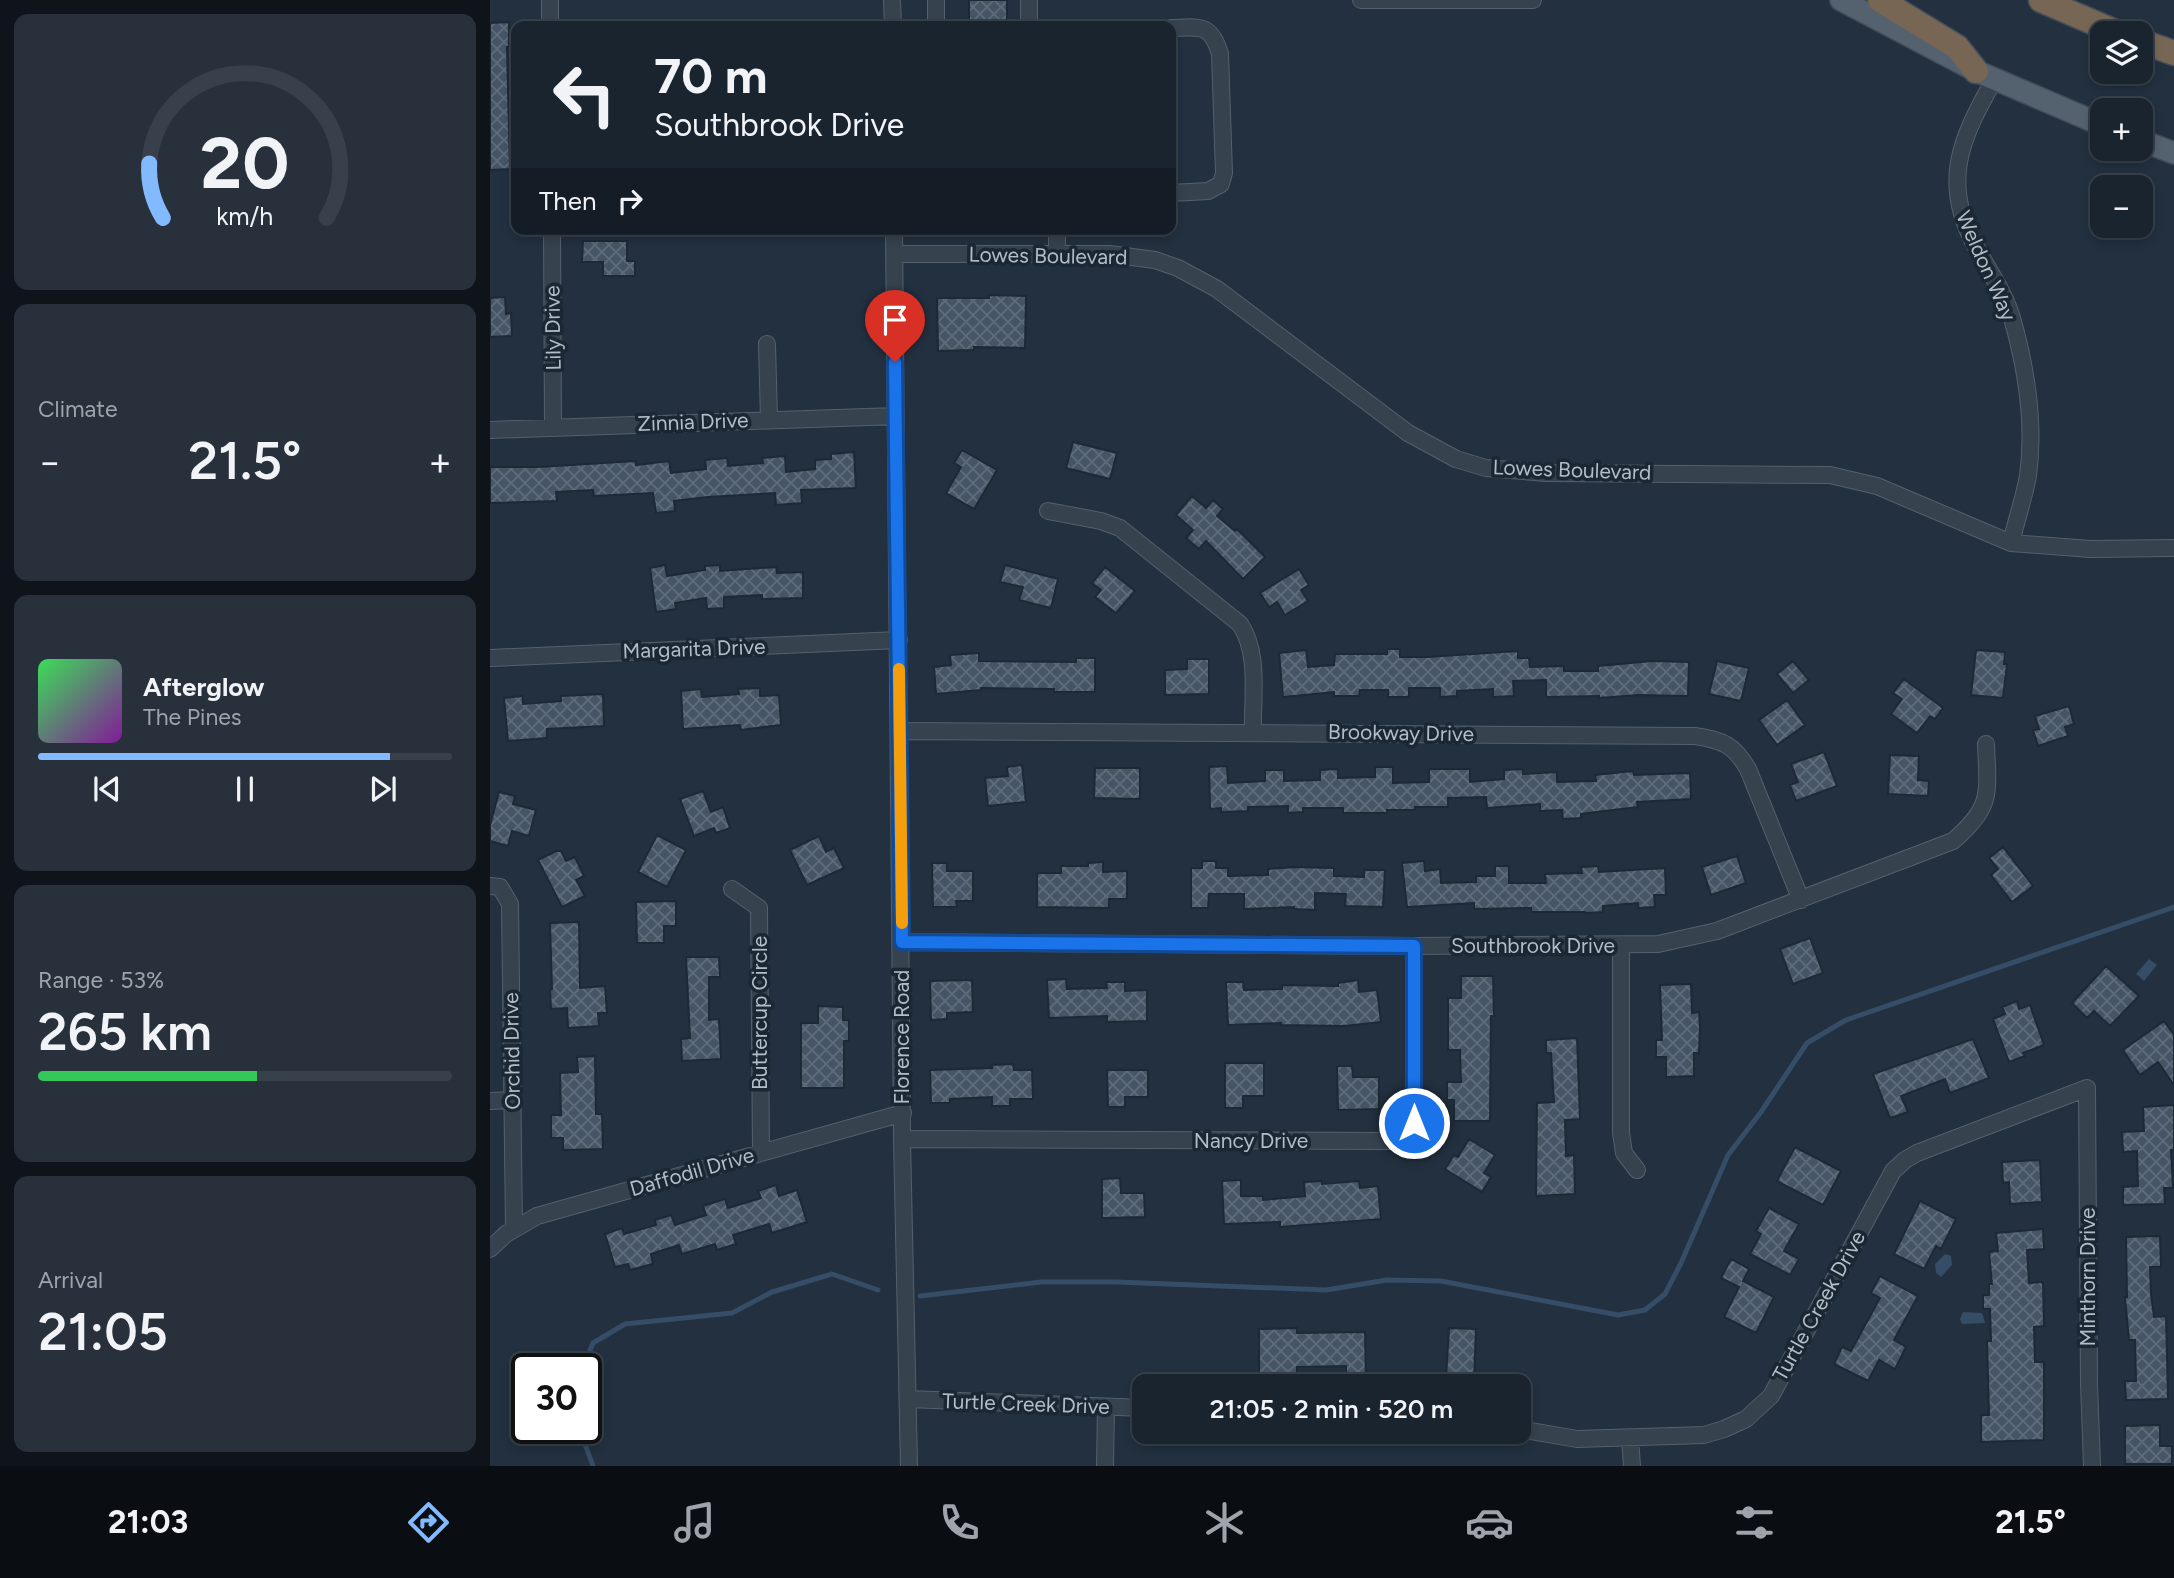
<!DOCTYPE html>
<meta charset="utf-8">
<style>
body{margin:0;font-family:Figtree,sans-serif;background:#27303b;color:#f1f3f6;height:100vh;display:flex;flex-direction:column;font-size:26px;white-space:nowrap}
*{box-sizing:border-box;margin:0}
p{font-size:23px;color:#9fa4aa}
.icon{flex:none;width:38px;height:38px;fill:none;stroke:currentColor;stroke-width:2;stroke-linecap:round;stroke-linejoin:round}
.map{position:relative;flex:1;overflow:hidden}
.panel{display:flex;flex-direction:column;gap:14px;padding:14px;background:#0e141a;width:490px}
.panel>*{flex:none}
.top-card{position:absolute;left:21px;top:21px;width:665px;height:214px;border-radius:14px;box-shadow:0 4px 10px #0003,0 0 0 2px #38414b;background:#1a242f;color:#f1f3f6;overflow:hidden}
.fabs{position:absolute;left:1600px;top:21px;display:grid;gap:14px}
.fabs a{display:grid;place-items:center;width:63px;height:63px;border-radius:14px;background:#1a242f;box-shadow:0 4px 10px #0003,0 0 0 2px #38414b;font-size:35px}
.speed{position:absolute;left:21px;top:1353px;display:flex;gap:14px;font-size:35px;font-weight:700;text-align:center}
.speed>*{display:grid;place-content:center;width:91px;height:91px;border-radius:50%;background:#1a242f;box-shadow:0 4px 10px #0003,0 0 0 2px #38414b;line-height:1}
.speed .limit{border:4px solid #111;border-radius:10px;background:#fff;color:#111}
.pin{position:absolute;display:grid;place-items:center;width:60px;height:60px;color:#fff;margin:-72px -30px;border-radius:50% 50% 50% 0;rotate:-45deg;box-shadow:0 0 7px #0007}
.pin .icon{rotate:45deg}
.me{position:absolute;width:77px;margin:-38px;rotate:0deg;stroke-linejoin:round;filter:drop-shadow(0 0 5px #0008)}
.turn{display:flex;align-items:center;gap:24px;height:147px;padding:0 28px;font-size:32px}
.turn .icon{width:91px;height:91px;stroke-width:2.5}
.turn b{display:block;font-size:49px;line-height:60px}
.then{display:flex;align-items:center;height:66px;padding:0 28px;background:#0003;gap:14px;font-size:26px}
.big{font-size:52px;font-weight:600;line-height:1.1}
.panel .widget{flex:1;display:flex;flex-direction:column;justify-content:center;gap:10px;min-width:0;padding:0 24px;border-radius:14px;background:#27303b}
.panel .dial{align-items:center;gap:0}
.dial svg{height:182px;overflow:visible;fill:none;stroke:#38414b;stroke-width:7;stroke-linecap:round;text-anchor:middle}
.dial text{fill:#f1f3f6;stroke:none}
.song{display:flex;align-items:center;gap:21px}
.cover{width:84px;height:84px;border-radius:10px;background:linear-gradient(135deg,hsl(130 70% 55%),hsl(290 70% 35%))}
.played{height:7px;border-radius:4px;background:linear-gradient(90deg,#83b9ff 85%,#38414b 85%)}
.keys{display:flex;justify-content:space-around;direction:ltr}
.heat{display:flex;justify-content:space-between;align-items:center;font-size:38px;direction:ltr}
.charge{height:10px;border-radius:5px;background:linear-gradient(90deg,#34c759 53%,#38414b 0)}
.trip{position:absolute;left:642px;top:1374px;width:399px;height:70px;border-radius:14px;background:#1a242f;box-shadow:0 4px 10px #0003,0 0 0 2px #38414b;font-weight:600;line-height:70px;text-align:center}
.tabs{display:flex;height:112px;justify-content:space-around;align-items:center;background:#0a0e13;color:#9fa4aa}
.tabs .icon{width:49px;height:49px}
.tabs .selected{color:#83b9ff}
.tabs b{font-size:32px;color:#f1f3f6}
main{display:flex;flex:1;min-height:0}
.map>svg:first-child{display:block}
</style>
<main>
<section class="panel">
<div class="widget dial"><svg viewBox="0 0 100 80">
<path d="M14 69A42 42 0 1 1 86 69"/>
<path d="M14 69A42 42 0 0 1 8 45" stroke="#83b9ff"/>
<text x="50" y="56" font-size="32" font-weight="700">20</text>
<text x="50" y="72" font-size="11">km/h</text>
</svg></div>
<div class="widget"><p>Climate</p>
<div class="heat"><a>−</a><b class="big">21.5°</b><a>+</a></div>
</div>
<div class="widget">
<div class="song"><i class="cover"></i><div><b>Afterglow</b><p>The Pines</p></div></div>
<div class="played"></div>
<div class="keys"><svg class="icon" aria-label="previous" viewBox="0 0 24 24"><path d="M18 5L8 12l10 7zM5 5v14"/></svg><svg class="icon" aria-label="pause" viewBox="0 0 24 24"><path d="M8 5v14M16 5v14"/></svg><svg class="icon" aria-label="next" viewBox="0 0 24 24"><path d="M6 5l10 7-10 7zM19 5v14"/></svg></div>
</div>
<div class="widget"><p>Range · 53%</p><b class="big">265 km</b><div class="charge"></div></div>
<div class="widget"><p>Arrival</p><b class="big">21:05</b></div>
</section>
<div class="map">
<svg width="1684" height="1466" viewBox="0 0 1684 1466">
<defs>
<pattern id="building-cross-hatch" width="8" height="8" patternUnits="userSpaceOnUse" patternTransform="scale(1.75)"><rect width="8" height="8" fill="#465566"/><path d="M0 0l8 8M0 8l8-8" fill="none" stroke="#5e6c7b"/></pattern>
</defs>
<rect width="100%" height="100%" fill="#22303f"/>
<path fill="#354d67" d="M1659,959L1667,965L1654,981L1646,974Z
M1455,1254L1461,1256L1462,1265L1451,1277L1446,1273L1445,1264Z
M1473,1312L1492,1313L1495,1323L1472,1324L1470,1319Z"/>
<g fill="none" stroke-linecap="round" stroke-linejoin="round">
<path stroke="#354d67" stroke-width="5" d="M430,1296L551,1282H626L836,1290L897,1280L951,1281L1128,1315L1155,1310L1175,1294L1191,1263L1238,1155L1271,1112L1317,1043L1356,1020L1684,907
M93,1368L103,1343L135,1324L242,1313L282,1292L342,1274L388,1290
M95,1428V1444L103,1466"/>
</g>
<path fill="url(#building-cross-hatch)" stroke="#1e2936" stroke-width="2" d="M479,0H517V26H479Z
M19,22V47H17L20,169L0,170V23Z
M93,241H137V261H145V276H113V262H92Z
M499,295L536,296L535,348L484,347V350L448,351L447,298H499Z
M15,297L16,314L21,313L22,336L0,337V298Z
M583,442L627,453L620,479L576,468Z
M472,450L507,470L484,509L456,493L471,467L464,463Z
M364,452L366,488L311,490L312,503L286,505L285,493L218,497L184,501L185,511L166,513L163,493L104,496L103,490L66,492L67,501L0,503V467H49L146,461V465L179,461L181,473L216,469L215,460L237,458L238,466L273,463L272,458L295,456L296,472L325,469V460L341,459V454Z
M702,496L716,508L723,500L733,509L727,516L745,531L747,529L775,557L753,579L716,541L709,549L696,538L703,530L686,515Z
M175,565L177,576L215,570V566L230,565V571L286,567L287,573L313,572V598L272,599V595L234,597V608L217,609L216,598L185,603L186,609L166,612L160,568Z
M515,565L568,579L561,608L529,600L533,587L510,582Z
M615,567L645,591L626,613L605,597L611,590L602,583Z
M809,569L819,585L811,590L818,601L795,615L787,602L779,607L770,593Z
M897,649H910V657H937L1028,651V658H1039L1040,667L1074,666V671H1108V666L1162,661L1199,662L1198,696L1148,695L1109,698V696L1056,697V680L1023,681L1024,696L1003,697V689L967,691V696L950,697V688H919V697H898V690H870L869,696H844V692L793,697L789,653L816,650L818,667L844,665L845,654H897Z
M1486,650L1515,652L1514,664H1517L1513,698L1481,695Z
M489,653V661L586,662V658H605V692H564V689L491,688V690L446,694L444,667L461,665L460,655Z
M697,659H719V694L675,695V670L697,669Z
M1227,661L1259,668L1251,701L1219,694Z
M1303,661L1319,680L1303,693L1287,674Z
M1414,679L1453,708L1445,719L1440,716L1427,733L1401,714L1412,699L1403,693Z
M270,688V696L289,695L291,725L251,730L250,725L193,729L191,691L211,689L212,697L249,694L248,689Z
M113,694L114,726L57,729V738L18,741L14,698L33,696V704L71,701V696Z
M1297,700L1315,725L1287,745L1269,720Z
M1579,706L1584,724L1575,727L1578,736L1548,746L1543,730L1549,729L1545,716Z
M1334,752L1347,786L1306,801L1300,785L1308,782L1301,764Z
M1400,755L1429,756L1428,780L1439,781L1438,796L1398,794Z
M532,765L536,802L498,806L495,778L518,776L517,767Z
M737,766L738,783L775,781V770H794V781L830,780V770L848,769V778L885,777V767H903V783L939,782V769H980V782L1014,779V770L1033,769V774L1067,772V782L1106,781L1105,775L1143,771L1144,775L1200,773L1201,799L1147,802L1148,807L1091,814V818L1073,819L1072,810L1050,811V804L997,808L996,797L958,798V807H925V810H897V813H853V808H813V812L798,813V806L758,807V811L731,812V808L720,809L719,767Z
M605,768H650V799L604,798Z
M213,791L221,812L233,807L240,828L226,833L224,828L204,836L190,799Z
M9,792L25,796L23,804L46,810L39,836L22,831L18,846L0,841V825Z
M167,835L196,850L177,887L148,872Z
M329,836L336,852L344,848L354,868L317,885L300,850Z
M1513,847L1543,886L1522,902L1501,875L1508,869L1499,858Z
M66,851H71L76,861L85,857L94,876L86,880L95,896L72,907L48,860Z
M1247,856L1256,883L1221,895L1212,867Z
M712,861H726V868H738V876L778,875V869L806,867L844,868V876L874,877V870H895L893,907L855,906L856,894L825,893V910L804,909V907L754,909V894H719L718,908H701V868H712Z
M934,861L935,871L950,869L951,883L986,882V876H1005V866H1019V883H1056L1055,874L1092,873L1091,867L1108,866L1109,872L1175,868L1176,895H1164L1165,907L1148,908V903L1113,906V912L1096,913L1095,912H1041V908L984,909V903L917,907L912,863Z
M613,862V872L637,871V899H619V908L547,907V873H571V866H598V863Z
M442,863H457V871H483V901H466L467,907H443Z
M186,901V926H174V943H147L146,902Z
M89,922L90,988L115,986L117,1013H108L109,1026L78,1028L77,1008L61,1009L60,990L62,989L60,923Z
M1320,938L1333,973L1303,984L1290,949Z
M196,957H229L230,977H219V1020L229,1019L231,1059L192,1061L191,1039L200,1038Z
M1616,966L1649,996L1620,1026L1604,1011L1597,1018L1582,1003Z
M971,976H1003L1004,1016H1001L1000,1121H964V1100H957V1082H971L970,1050H958V998H971Z
M576,979L577,989L617,988L616,982H635V991L657,990V1021L617,1022V1016L559,1018L557,980Z
M482,980L483,1012L457,1013V1019L441,1020L440,981Z
M868,980L869,992L887,990L891,1022L854,1026L791,1025V1023L738,1025L736,982H753L754,990L792,989V985L848,986V983Z
M1201,984L1202,1013L1209,1012L1210,1026L1209,1053H1204V1076L1176,1077V1057H1166V1040H1172L1170,985Z
M1527,1001L1529,1009L1540,1005L1554,1045L1533,1053L1535,1056L1519,1062L1503,1019L1515,1014L1512,1007Z
M328,1006L353,1007V1020H359V1041H354V1088H311V1023H328Z
M1674,1021L1684,1035V1085L1668,1062L1650,1075L1633,1050Z
M1087,1038L1090,1119L1075,1120L1076,1156L1084,1155L1085,1194L1046,1196L1047,1103L1064,1102L1061,1053H1056V1040Z
M1483,1039L1499,1078L1460,1093L1455,1079L1411,1096L1418,1112L1400,1118L1383,1074Z
M105,1056L106,1114H112L113,1149L73,1150V1138H61V1115H71L70,1073L88,1072L87,1057Z
M735,1063H774V1096H753V1108H735Z
M523,1064L524,1070H542L543,1099H520V1106H502V1097L460,1099V1103H441L440,1070L502,1068V1065Z
M847,1066H862L863,1077H889V1109L848,1110Z
M617,1070H658V1097H635V1107H618Z
M1684,1105V1150H1681L1683,1188H1674L1675,1204L1633,1205V1187L1648,1186L1647,1151L1633,1152L1632,1132L1654,1131L1653,1107Z
M979,1139L1005,1155L994,1173L1001,1177L992,1192L955,1169L964,1155L968,1157Z
M1305,1147L1351,1171L1333,1205L1287,1181Z
M1550,1160L1552,1202L1520,1204L1519,1182L1513,1183L1512,1162Z
M630,1178L631,1193H654L655,1217L612,1218V1179Z
M751,1180V1196H773V1200L815,1196L814,1182L832,1181V1184L869,1181L870,1188L888,1186L891,1219L790,1227V1222L734,1224L732,1181Z
M286,1185L289,1196L307,1190L317,1222L282,1233L279,1224L243,1235L246,1244L227,1250L225,1244L192,1254L189,1245L161,1254L163,1264L140,1270L138,1264L125,1267L115,1234L132,1228L134,1234L166,1225L165,1220L181,1215L185,1225L216,1215L213,1206L235,1199L238,1208L271,1198L268,1191Z
M1430,1201L1466,1219L1451,1249L1446,1246L1434,1269L1404,1254Z
M1279,1208L1309,1224L1294,1251L1309,1259L1300,1275L1260,1254L1271,1234L1266,1231Z
M1553,1229L1554,1249L1537,1250L1539,1283L1553,1282L1554,1326L1544,1327L1545,1362H1554V1440L1491,1442V1415H1499L1497,1341H1501L1500,1309H1493V1295H1499V1284H1502L1499,1252L1508,1251L1506,1233Z
M1670,1236L1671,1267H1660L1661,1294L1664,1317L1676,1316L1678,1399L1636,1400L1635,1381H1646L1645,1340H1639L1635,1297H1637L1636,1237Z
M1241,1259L1259,1269L1253,1281L1284,1297L1266,1333L1234,1317L1249,1287L1231,1278Z
M1390,1276L1428,1296L1404,1340L1416,1347L1405,1369L1389,1360L1378,1381L1344,1364L1352,1347L1361,1351L1390,1298L1381,1293Z
M807,1328V1333L875,1332L876,1377H856V1366L807,1367V1375H769V1329Z
M959,1328L986,1329L984,1379L956,1378Z
M1670,1425V1446H1682V1464H1635V1426Z"/>
<g fill="none" stroke-linecap="round" stroke-linejoin="round">
<g stroke="#55606d" stroke-width="18">
<path id="minor" d="M60,0V26
M402,0L403,26
M446,0V26
M539,0V26
M871,0H1043
M681,28C710,27 721,23 730,54L734,173L731,184L718,191L681,193
M1505,78C1471,138 1450,182 1486,247C1498,270 1515,293 1522,318C1536,367 1545,424 1538,476C1534,498 1526,521 1521,543
M62,229L63,427
M404,229L412,1139L419,1466
M405,254H619L665,260L688,268L727,289L918,433L966,459L996,468L1057,473L1340,475L1387,486L1521,543L1600,549L1684,548
M567,254V229
M277,344L279,420
M0,430L406,416
M558,511L611,521L630,528L750,624C770,654 762,696 763,732
M0,658L409,640
M410,731L1205,736C1233,740 1244,745 1258,769L1311,900
M0,886L10,887L20,904L24,1229
M242,889L269,908L271,1152
M412,942L924,946L1168,944L1227,931L1463,841C1503,807 1498,793 1496,744
M1131,946V1133L1134,1153L1147,1170
M0,1101L22,1100
M412,1139L905,1141L919,1135L924,1123V946
M0,1249L16,1234L47,1216L413,1113
M418,1399L654,1408
M1029,1429L1087,1439L1214,1435L1234,1429L1256,1419L1281,1396L1403,1171L1415,1160L1427,1153L1597,1088L1599,1384L1602,1466
M1140,1439L1142,1466
M615,1466L616,1407"/>
</g>
<g stroke="#404b58" stroke-width="24">
<path id="major" d="M1351,0L1486,71L1612,125
M1650,140L1684,153"/>
</g>
<g stroke="#424d5a" stroke-width="27">
<path id="highway" d="M1390,0L1467,47L1486,71
M1551,0L1628,33
M1650,41L1684,53"/>
</g>
<use href="#minor" stroke="#37424f" stroke-width="16"/>
<use href="#major" stroke="#54616f" stroke-width="21"/>
<use href="#highway" stroke="#766653" stroke-width="24"/>
</g>
<g fill="none" stroke-linecap="round" stroke-linejoin="round">
<g stroke="#114b97" stroke-width="18">
<path id="route" d="M405,362L412,942L924,946V1123"/>
</g>
<use href="#route" stroke="#1a73e8" stroke-width="12"/>
<path stroke="#f59e0b" stroke-width="12" d="M409,669L412,923"/>
</g>
<g text-anchor="middle" stroke-width="7" stroke-linejoin="round" paint-order="stroke">
<g font-size="21" fill="#b2bdca" stroke="#1c2734">
<text transform="translate(558 256) rotate(1)" y="7">Lowes Boulevard</text>
<text transform="translate(1496 266) rotate(66)" y="7">Weldon Way</text>
<text transform="translate(63 328) rotate(-91)" y="7">Lily Drive</text>
<text transform="translate(203 422) rotate(-2)" y="7">Zinnia Drive</text>
<text transform="translate(1082 470) rotate(2)" y="7">Lowes Boulevard</text>
<text transform="translate(204 649) rotate(-2)" y="7">Margarita Drive</text>
<text transform="translate(911 733) rotate(1)" y="7">Brookway Drive</text>
<text x="1043" y="953">Southbrook Drive</text>
<text transform="translate(270 1013) rotate(-90)" y="7">Buttercup Circle</text>
<text transform="translate(412 1037) rotate(-90)" y="7">Florence Road</text>
<text transform="translate(22 1051) rotate(-91)" y="7">Orchid Drive</text>
<text x="761" y="1148">Nancy Drive</text>
<text transform="translate(202 1172) rotate(-16)" y="7">Daffodil Drive</text>
<text transform="translate(1598 1277) rotate(-90)" y="7">Minthorn Drive</text>
<text transform="translate(1329 1306) rotate(-61)" y="7">Turtle Creek Drive</text>
<text transform="translate(536 1404) rotate(2)" y="7">Turtle Creek Drive</text>
</g>
</g>
</svg>
<div class="fabs">
<a><svg class="icon" aria-label="layers" viewBox="0 0 24 24"><path d="M12 4l9 5-9 5-9-5zM3 14l9 5 9-5"/></svg></a>
<a>+</a>
<a>−</a>
</div>
<div class="speed"><div class="limit">30</div></div>
<div class="pin" style="left:405px;top:362px;background:#d93025"><svg class="icon" aria-label="arrive" viewBox="0 0 24 24"><path d="M6 21V4h12l-3 4 3 4H6"/></svg></div>
<svg class="me" style="left:924px;top:1123px" viewBox="-20 -20 40 40"><circle r="17" fill="#1a73e8" stroke="#fff" stroke-width="3"/><path d="M0-11L8 9 0 5-8 9z" fill="#fff"/></svg>
<div class="trip">21:05 · 2 min · 520 m</div>
<div class="top-card">
<div class="turn"><svg class="icon" aria-label="left" viewBox="0 0 24 24"><path d="M17 20v-9H6M10 6l-5 5 5 5"/></svg><div><b>70 m</b>Southbrook Drive</div></div>
<div class="then">Then<svg class="icon" aria-label="right" viewBox="0 0 24 24"><path d="M7 20v-9h11M14 6l5 5-5 5"/></svg></div>
</div>
</div>
</main>
<nav class="tabs">
<b>21:03</b>
<svg class="icon selected" aria-label="directions" viewBox="0 0 24 24"><path d="M12 3l9 9-9 9-9-9zM9 14v-3h6M13 9l2 2-2 2"/></svg>
<svg class="icon" aria-label="music" viewBox="0 0 24 24"><path d="M9 18V5l10-2v13"/><circle cx="6" cy="18" r="3"/><circle cx="16" cy="16" r="3"/></svg>
<svg class="icon" aria-label="phone" viewBox="0 0 24 24"><path d="M5 4h4l2 5-3 2q2 4 5 5l2-3 5 2v4C11 20 4 13 5 4z"/></svg>
<svg class="icon" aria-label="climate" viewBox="0 0 24 24"><path d="M12 3v18M4 7l16 10M4 17L20 7"/></svg>
<svg class="icon" aria-label="car" viewBox="0 0 24 24"><path d="M5 17H2v-5l4-1 3-4h7l3 4 3 1v5h-3M9 17h6M6 11h13"/><circle cx="7" cy="17" r="2"/><circle cx="17" cy="17" r="2"/></svg>
<svg class="icon" aria-label="filters" viewBox="0 0 24 24"><path d="M4 7h16M4 17h16"/><circle cx="9" cy="7" r="2"/><circle cx="15" cy="17" r="2"/></svg>
<b>21.5°</b>
</nav>
